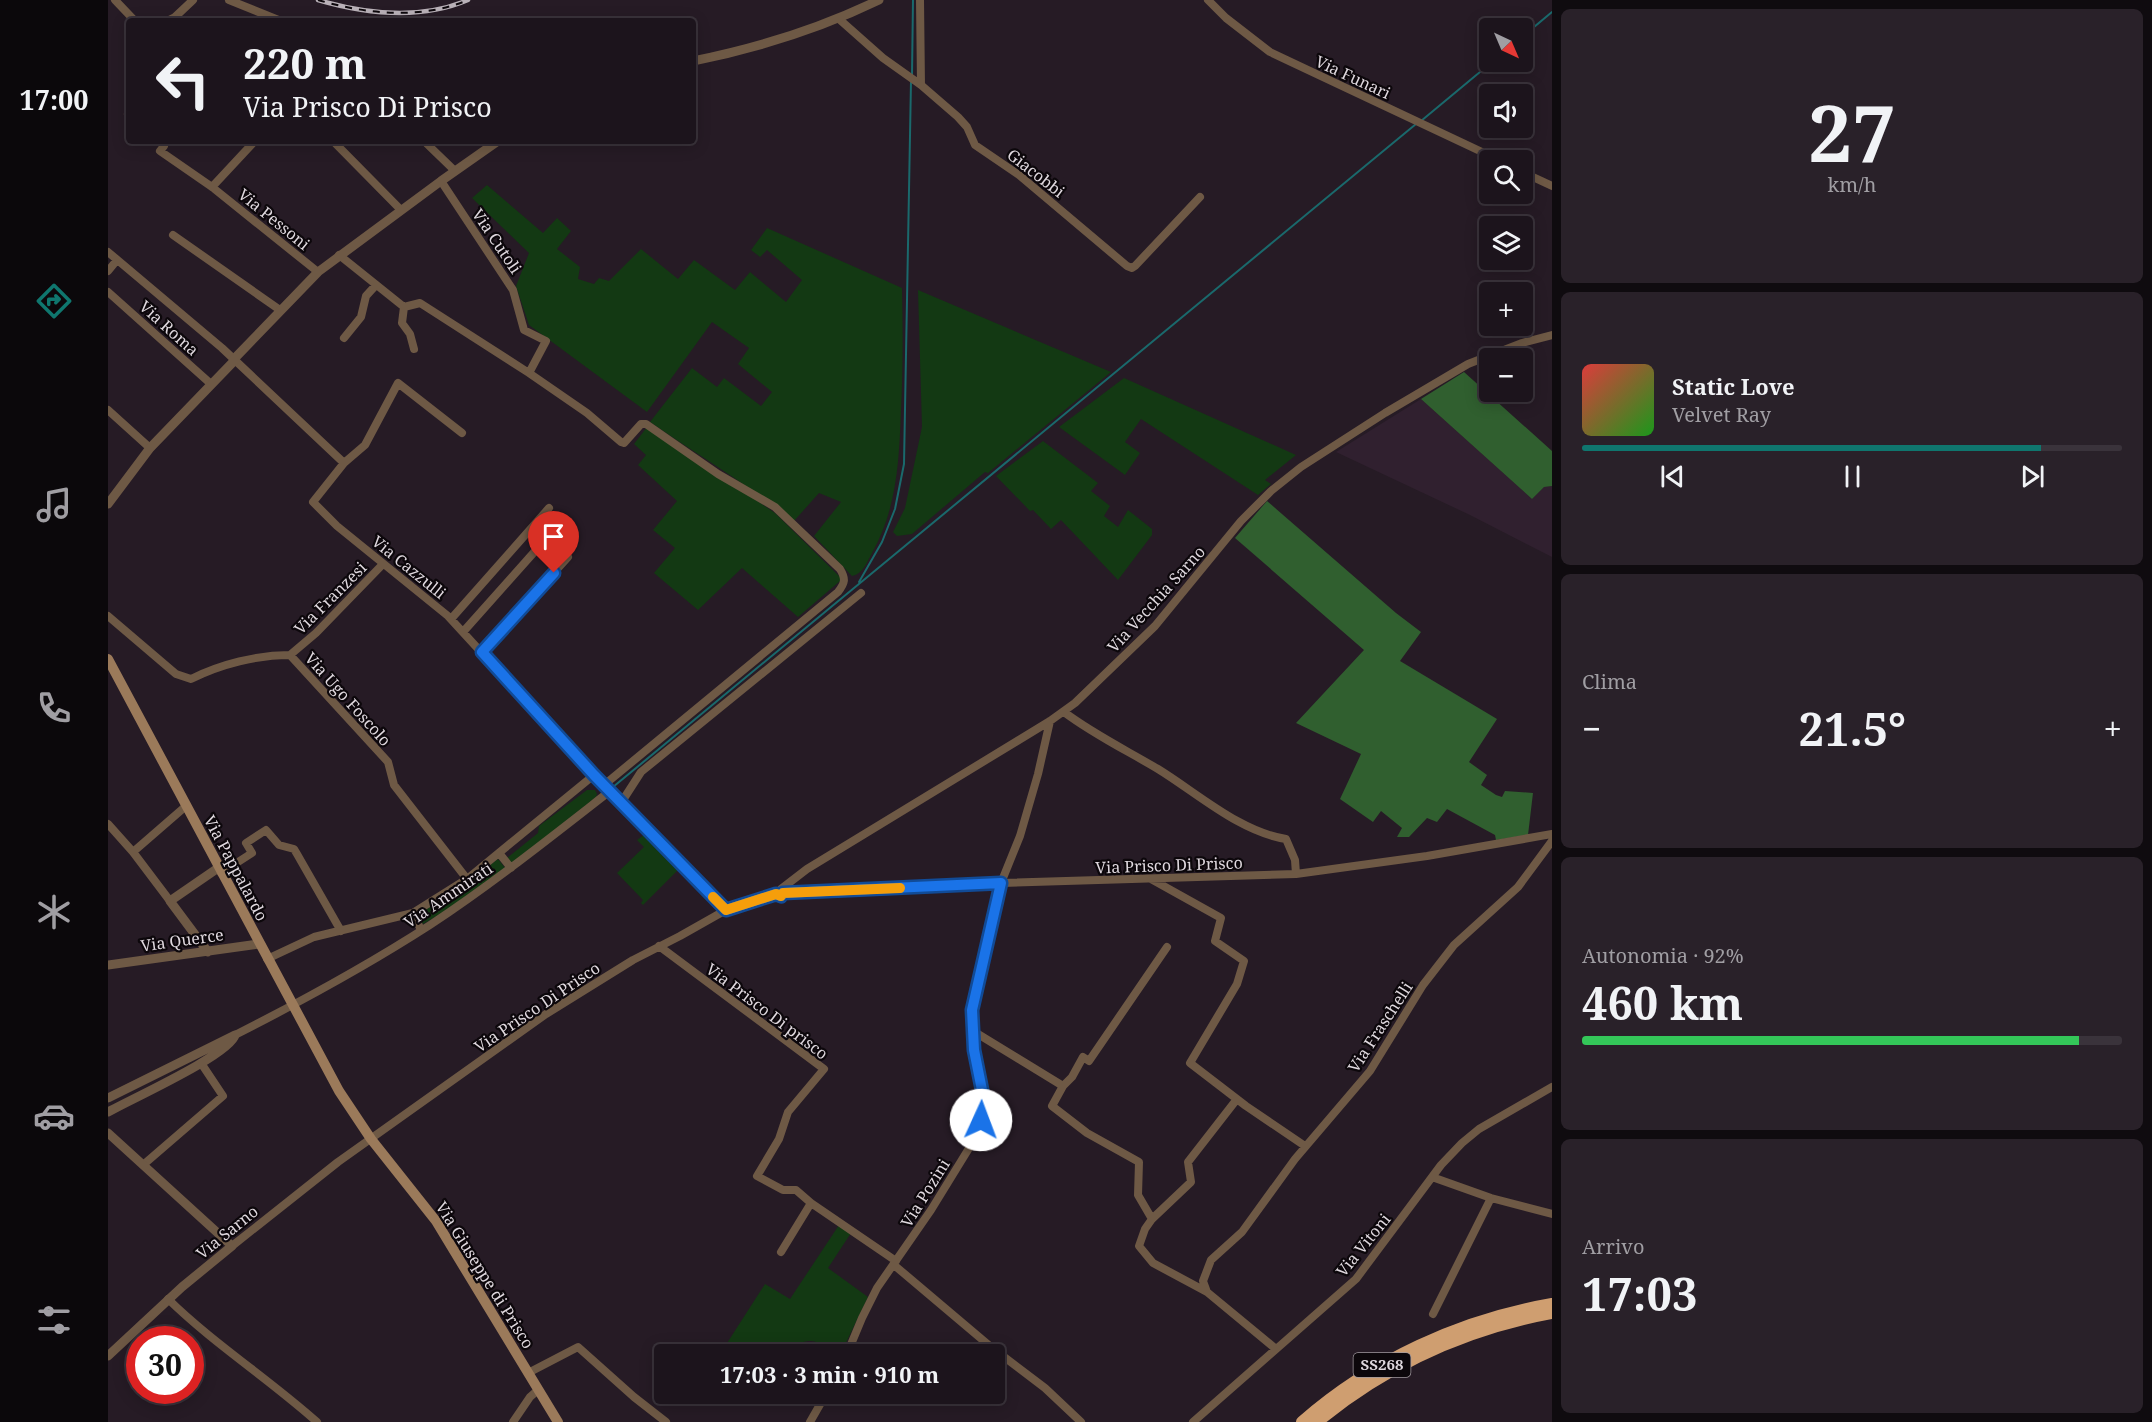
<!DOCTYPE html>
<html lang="it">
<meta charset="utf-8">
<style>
body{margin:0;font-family:"Noto Serif",serif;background:#292129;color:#f1f3f6;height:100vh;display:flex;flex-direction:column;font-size:22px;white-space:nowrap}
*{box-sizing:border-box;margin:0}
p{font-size:20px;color:#a09ea3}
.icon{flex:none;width:33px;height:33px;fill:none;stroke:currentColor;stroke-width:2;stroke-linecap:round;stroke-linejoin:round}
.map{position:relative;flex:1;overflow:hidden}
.sheet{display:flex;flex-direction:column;gap:9px;padding:9px;background:#0f0b0f;width:600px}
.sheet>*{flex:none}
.top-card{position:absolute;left:18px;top:18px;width:570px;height:126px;border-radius:6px;box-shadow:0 3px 15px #0003,0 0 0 2px #3a333b;background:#1c141c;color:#f1f3f6;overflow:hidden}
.needle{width:39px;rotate:136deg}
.buttons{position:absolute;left:1371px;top:18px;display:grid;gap:12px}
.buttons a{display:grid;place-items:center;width:54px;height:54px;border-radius:6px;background:#1c141c;box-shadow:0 3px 15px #0003,0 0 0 2px #3a333b;font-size:30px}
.speed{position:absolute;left:18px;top:1326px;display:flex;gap:12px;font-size:30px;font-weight:700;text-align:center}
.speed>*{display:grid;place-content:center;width:78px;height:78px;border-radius:50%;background:#1c141c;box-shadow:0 3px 15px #0003,0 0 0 2px #3a333b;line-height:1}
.speed .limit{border:9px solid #d22;background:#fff;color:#111}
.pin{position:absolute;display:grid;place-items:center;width:51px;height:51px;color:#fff;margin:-62px -26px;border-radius:50% 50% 50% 0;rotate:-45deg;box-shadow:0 0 6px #0007}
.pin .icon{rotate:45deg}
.me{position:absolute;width:66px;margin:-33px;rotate:2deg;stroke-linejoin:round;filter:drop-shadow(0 0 4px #0008)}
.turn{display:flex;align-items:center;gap:21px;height:126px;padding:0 18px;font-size:27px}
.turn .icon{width:78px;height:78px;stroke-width:2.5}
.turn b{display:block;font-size:42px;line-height:51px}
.big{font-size:45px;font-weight:700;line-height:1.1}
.sheet .widget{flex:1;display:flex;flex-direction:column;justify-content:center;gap:9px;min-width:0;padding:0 21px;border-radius:9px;background:#292129}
.sheet .dial{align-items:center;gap:0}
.dial b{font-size:78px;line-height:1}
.song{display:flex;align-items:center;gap:18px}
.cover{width:72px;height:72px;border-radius:9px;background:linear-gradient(135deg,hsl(0 70% 55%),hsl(120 70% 35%))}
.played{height:6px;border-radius:3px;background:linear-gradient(90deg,#0f766e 85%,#3a333b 85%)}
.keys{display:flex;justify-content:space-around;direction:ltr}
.heat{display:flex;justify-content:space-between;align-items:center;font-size:33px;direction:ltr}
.charge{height:9px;border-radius:4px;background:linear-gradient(90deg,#34c759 92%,#3a333b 0)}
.trip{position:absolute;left:546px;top:1344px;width:351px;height:60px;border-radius:6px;background:#1c141c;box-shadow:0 3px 15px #0003,0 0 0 2px #3a333b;font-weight:700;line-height:60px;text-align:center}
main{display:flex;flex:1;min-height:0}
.menu{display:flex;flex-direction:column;width:108px;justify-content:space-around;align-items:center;background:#0b080b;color:#a09ea3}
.menu .icon{width:42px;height:42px}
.menu .active{color:#0f766e}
.menu b{font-size:27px;color:#f1f3f6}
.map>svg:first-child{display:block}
</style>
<main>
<nav class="menu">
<b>17:00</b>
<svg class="icon active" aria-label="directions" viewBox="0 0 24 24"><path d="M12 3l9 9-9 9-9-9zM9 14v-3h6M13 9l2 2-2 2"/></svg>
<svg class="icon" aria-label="music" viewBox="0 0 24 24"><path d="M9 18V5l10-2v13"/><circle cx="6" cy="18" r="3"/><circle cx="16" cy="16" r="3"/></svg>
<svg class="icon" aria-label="phone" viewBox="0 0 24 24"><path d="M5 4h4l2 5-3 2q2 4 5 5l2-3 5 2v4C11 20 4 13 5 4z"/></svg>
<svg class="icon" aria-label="climate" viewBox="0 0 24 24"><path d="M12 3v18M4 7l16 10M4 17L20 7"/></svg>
<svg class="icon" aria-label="car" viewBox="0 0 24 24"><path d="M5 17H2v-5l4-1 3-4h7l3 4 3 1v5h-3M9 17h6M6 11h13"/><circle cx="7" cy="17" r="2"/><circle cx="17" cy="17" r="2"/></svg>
<svg class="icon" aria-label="filters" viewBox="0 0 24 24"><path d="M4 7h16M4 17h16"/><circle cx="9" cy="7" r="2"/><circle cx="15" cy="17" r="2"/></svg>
</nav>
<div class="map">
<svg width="1444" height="1422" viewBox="0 0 1444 1422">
<rect width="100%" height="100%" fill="#261b25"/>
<path fill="#30202f" d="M1313,399L1424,499L1436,487L1444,486V557L1362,515L1228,452Z"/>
<path fill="#133913" d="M379,185L435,233L449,218L463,231L449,249L472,267L470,279L486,284L491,278L501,281L533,249L570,279L586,260L627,290L642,272L678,302L694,280L659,250L652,257L643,250L659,228L794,288C795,329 795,370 793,411C791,461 789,509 764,553C759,562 755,574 744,576L706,536L733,502L711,493L686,521C640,485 590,455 542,422L584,368L609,387L616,378L653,406L664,392L630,364L641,348L604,322L539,412L421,325L408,286L421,253L364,198Z
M810,290L1003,372L880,473L877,472L804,534L789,536L785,532L797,508L814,427Z
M1016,378L1188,455L1157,480L1163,484L1150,495L1033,419L1017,442L1032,453L1017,475L951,427Z
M539,427L667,513L732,577V581L690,617L634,568L590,610L546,573L567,548L545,530L569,501L530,465L538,455L526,444Z
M935,441L990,483L983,491L1002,506L996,516L1010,527L1020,510L1044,529V535L1010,580L953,520L943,529L925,510L922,511L888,476Z
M479,790H487L489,794L488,797L404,864L399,858L430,833L431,826Z
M537,834L571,869L535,905L533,903L535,900L509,873L536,847L529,840Z
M390,859L397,868L339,910L315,924L310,914L347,892Z
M731,1225L743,1233L720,1268L760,1297L733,1353C709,1341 699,1333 677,1354H612L657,1284L682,1299Z"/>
<path fill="#305f2f" d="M1356,372L1444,451V486L1436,487L1424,499L1313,399Z
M1159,501L1288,613L1313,632L1292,661L1389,719L1361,762L1379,775L1373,785L1388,795L1394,797L1397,791L1425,793L1420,835L1388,840L1387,835L1339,809L1329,822L1319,818L1301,837H1289L1294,828L1273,811L1265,822L1232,799L1253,754L1188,723L1256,650L1127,538Z"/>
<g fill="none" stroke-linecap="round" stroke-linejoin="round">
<path stroke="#1a696c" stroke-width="2" d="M1414,37L1444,12
M804,75L805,0
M1313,121L1384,62
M751,582L774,542L787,509L796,464L803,81
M505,787L1308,124"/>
<path stroke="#6e5945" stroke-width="8" d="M7,0L27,21
M121,0L173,21
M812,0L813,85L850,117L859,127L867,145L911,175L1019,266L1024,268L1027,266L1092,197
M1100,0L1118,18L1162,52L1391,160
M731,19L775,58L813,85
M59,21L67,17L85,0
M20,114L21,115
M50,141L56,146L52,151L104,187L210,272
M225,141L293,210
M316,141L347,171
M1414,172L1444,186
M104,187L145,143L143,141
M65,235L172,310
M0,252L114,348L236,463
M231,255L296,307L294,323L302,334L306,349
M0,271L9,260
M0,292L103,384
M296,307L312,303L421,373L438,341L416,330L405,290L333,181
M236,338L253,317L258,296L268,285
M421,373L479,413L513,442L516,443L533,424H538L610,474L667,507L732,569C738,579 737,583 730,592L496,785
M0,410L42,448
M354,433L290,383L257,445L236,463L205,502L229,526L340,616L486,775L618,910
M0,616L68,674L83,679C113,664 149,655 182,655L208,633L275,564
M343,619L441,508
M355,632L453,522
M374,652L460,557
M182,655L280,762L286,785L359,879
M956,712C985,734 1018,750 1050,769C1089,793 1132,832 1178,839L1187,860L1188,874
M513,803L533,772L753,593
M0,824L25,852L62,901
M25,852L78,806
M391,853L403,868
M113,873L144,853L138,843L158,830L171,845L186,849L189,854L233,931
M1043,879L1113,918L1107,941L1136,961L1129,984L1082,1063L1138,1106L1197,1146
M673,889L699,869L942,721L967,703L1047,626L1133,521L1163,491L1193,467L1277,413L1360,364L1414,343L1444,335
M675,893L893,883L1188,874L1319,856L1444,834
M305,913L313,930
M551,946L716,1069L680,1112L671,1139L649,1176L675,1190H688L703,1203
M159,959L206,937L305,913L359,879L486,775
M865,1031L955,1086L944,1106L979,1133L1031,1162L1030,1195L1044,1219L1037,1229L1031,1246L1045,1263L1099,1292L1168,1349
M127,1035C192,1002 260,965 322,925C384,884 443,837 502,791
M955,1086L964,1077L975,1057L981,1061L1059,947
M35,1165L115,1096L93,1063
M1324,1177L1383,1198L1444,1214
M1044,1219L1083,1182L1080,1162L1129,1099
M124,1246L230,1162L438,1014L525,960L572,936L618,910L668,895
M673,1252L703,1203L788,1261
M786,1265L883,1347L937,1388L973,1422
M1099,1292L1095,1281L1103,1260L1134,1232L1187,1159L1262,1071L1315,985L1346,945L1410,887L1444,841
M60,1299C106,1344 161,1379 209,1422
M1325,1314L1383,1198
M739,1354L754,1318L769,1288L823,1210L863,1145L873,1120L875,1096L866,1050L864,1010L893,883L912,836L930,774L942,721
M420,1373L470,1347L526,1397L558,1422
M405,1422L422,1397L430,1390
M702,1422L718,1394
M1085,1422L1248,1279L1333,1165L1354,1143L1371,1129L1444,1087"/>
<path stroke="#6e5945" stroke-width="9" d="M585,61C650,48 711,29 771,0
M126,359L210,272L333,181L390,141
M0,504L42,448L127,360
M100,952L62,901L110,868
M0,965L151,944
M0,1098L127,1035
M0,1112C21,1100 123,1054 127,1035
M0,1133L124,1246L74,1287L0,1356"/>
<path stroke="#9b7a5a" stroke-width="10" d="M0,659L231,1091L263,1139L328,1221L450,1422"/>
<path stroke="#cf9e70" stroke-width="12" d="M1194,1422C1265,1360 1352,1320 1444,1304
M1209,1422C1277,1366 1357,1329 1444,1313"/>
<g stroke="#b9b1b8" stroke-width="4.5">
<path id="rail" d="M210,0C258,14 313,20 360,0"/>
</g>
<use href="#rail" stroke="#0c070b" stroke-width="2" stroke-dasharray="7" stroke-linecap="butt"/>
</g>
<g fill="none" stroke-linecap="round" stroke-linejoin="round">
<g stroke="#114b97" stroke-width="15">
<path id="route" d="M446,573L374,652L486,775L618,910L668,894L673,896L675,893L893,883L864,1010L866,1050L875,1095L873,1120"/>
</g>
<use href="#route" stroke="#1a73e8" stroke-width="10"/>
<path stroke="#f59e0b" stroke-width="10" d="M605,897L618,910L668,894L673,896L675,893L792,888"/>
</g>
<g text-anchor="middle" stroke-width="4.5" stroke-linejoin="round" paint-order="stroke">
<rect fill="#0c070b" stroke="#a0999f" stroke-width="1.5" x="1245.5" y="1353" width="57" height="24" rx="4.5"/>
<g font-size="15" font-weight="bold" fill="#dfd8de">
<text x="1274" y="1370">SS268</text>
</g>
<g font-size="16" fill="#dfd8de" stroke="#0c070b">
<text transform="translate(1245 77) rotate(25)" y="6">Via Funari</text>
<text transform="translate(928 173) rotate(38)" y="6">Giacobbi</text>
<text transform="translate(166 219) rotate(39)" y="6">Via Pessoni</text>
<text transform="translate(389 241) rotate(56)" y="6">Via Cutoli</text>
<text transform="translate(61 328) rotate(42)" y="6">Via Roma</text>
<text transform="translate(301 567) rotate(39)" y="6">Via Cazzulli</text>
<text transform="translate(222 598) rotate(-45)" y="6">Via Franzesi</text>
<text transform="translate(1048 599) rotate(-48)" y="6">Via Vecchia Sarno</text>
<text transform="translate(240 699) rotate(48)" y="6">Via Ugo Foscolo</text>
<text transform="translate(1061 865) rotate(-2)" y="6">Via Prisco Di Prisco</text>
<text transform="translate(128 868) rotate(62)" y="6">Via Pappalardo</text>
<text transform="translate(340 895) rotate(-34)" y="6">Via Ammirati</text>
<text transform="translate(74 940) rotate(-8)" y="6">Via Querce</text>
<text transform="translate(429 1007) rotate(-34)" y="6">Via Prisco Di Prisco</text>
<text transform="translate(659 1011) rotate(37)" y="6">Via Prisco Di prisco</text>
<text transform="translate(1272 1027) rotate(-57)" y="6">Via Fraschelli</text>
<text transform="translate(817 1193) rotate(-58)" y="6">Via Pozini</text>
<text transform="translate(119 1232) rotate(-39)" y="6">Via Sarno</text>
<text transform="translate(1255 1245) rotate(-51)" y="6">Via Vitoni</text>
<text transform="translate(377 1275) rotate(58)" y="6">Via Giuseppe di Prisco</text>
</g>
</g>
</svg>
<div class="buttons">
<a><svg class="needle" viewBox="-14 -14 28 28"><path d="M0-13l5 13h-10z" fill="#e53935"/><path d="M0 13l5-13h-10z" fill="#a09ea3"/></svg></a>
<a><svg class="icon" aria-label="sound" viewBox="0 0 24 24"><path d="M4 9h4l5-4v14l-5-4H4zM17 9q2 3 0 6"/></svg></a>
<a><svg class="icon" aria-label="search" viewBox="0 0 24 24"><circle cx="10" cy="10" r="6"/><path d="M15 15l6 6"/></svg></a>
<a><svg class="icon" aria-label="layers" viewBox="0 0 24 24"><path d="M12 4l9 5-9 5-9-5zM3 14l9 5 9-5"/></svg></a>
<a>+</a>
<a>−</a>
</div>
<div class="speed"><div class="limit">30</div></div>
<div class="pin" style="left:446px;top:573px;background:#d93025"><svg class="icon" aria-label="arrive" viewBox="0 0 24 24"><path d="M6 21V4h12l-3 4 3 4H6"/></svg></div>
<svg class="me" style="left:873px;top:1120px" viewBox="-20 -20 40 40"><circle r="19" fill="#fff"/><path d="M0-13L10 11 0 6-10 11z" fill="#1a73e8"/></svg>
<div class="trip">17:03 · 3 min · 910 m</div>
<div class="top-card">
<div class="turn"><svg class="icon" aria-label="left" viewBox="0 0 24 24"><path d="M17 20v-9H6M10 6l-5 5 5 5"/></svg><div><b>220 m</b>Via Prisco Di Prisco</div></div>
</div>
</div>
<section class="sheet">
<div class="widget dial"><b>27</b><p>km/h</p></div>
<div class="widget">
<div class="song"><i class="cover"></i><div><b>Static Love</b><p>Velvet Ray</p></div></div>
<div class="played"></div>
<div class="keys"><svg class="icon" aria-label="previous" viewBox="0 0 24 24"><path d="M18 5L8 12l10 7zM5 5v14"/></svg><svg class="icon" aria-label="pause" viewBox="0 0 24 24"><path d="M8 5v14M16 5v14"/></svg><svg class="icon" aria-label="next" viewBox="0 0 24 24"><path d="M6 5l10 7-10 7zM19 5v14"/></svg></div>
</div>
<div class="widget"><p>Clima</p>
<div class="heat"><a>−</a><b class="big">21.5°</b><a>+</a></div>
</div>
<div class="widget"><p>Autonomia · 92%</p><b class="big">460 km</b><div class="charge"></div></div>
<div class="widget"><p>Arrivo</p><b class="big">17:03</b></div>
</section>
</main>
